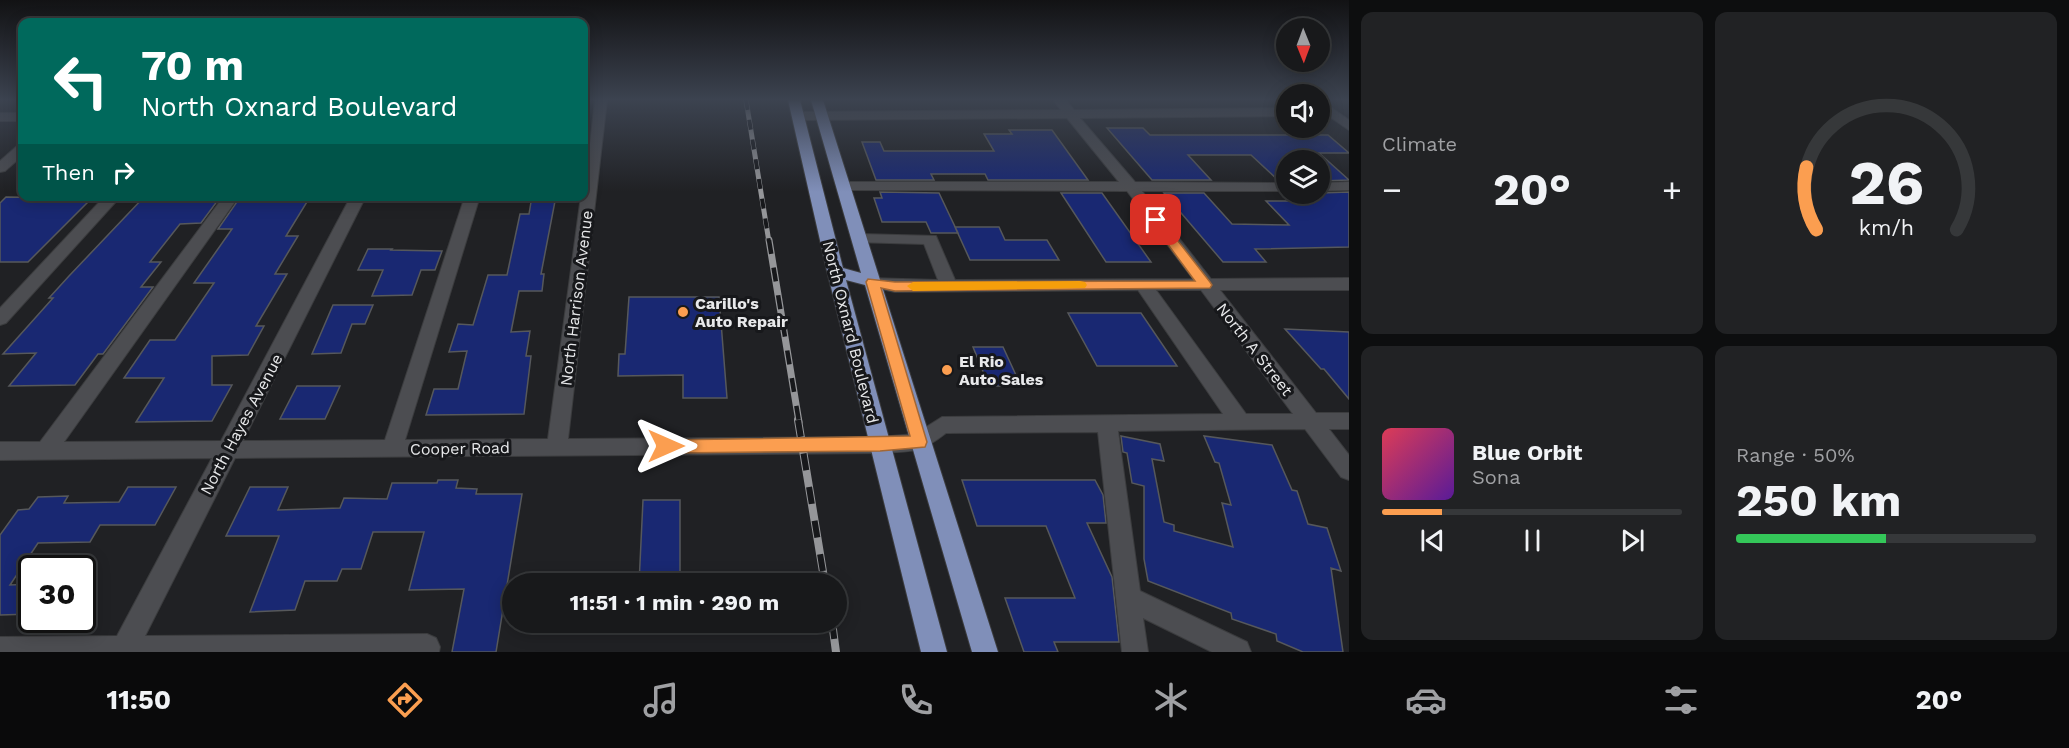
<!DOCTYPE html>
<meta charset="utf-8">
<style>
body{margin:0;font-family:"Work Sans",sans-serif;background:#212224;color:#f1f3f6;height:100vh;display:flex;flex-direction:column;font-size:22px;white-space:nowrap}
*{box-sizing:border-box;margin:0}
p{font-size:20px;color:#9fa0a3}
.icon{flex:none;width:33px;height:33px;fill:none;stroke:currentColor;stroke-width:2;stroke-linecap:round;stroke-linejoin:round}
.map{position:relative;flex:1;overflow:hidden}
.drawer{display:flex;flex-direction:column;gap:12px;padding:12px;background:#0d0e0f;width:720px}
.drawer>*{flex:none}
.banner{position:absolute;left:18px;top:18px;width:570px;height:183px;border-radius:12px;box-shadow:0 3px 15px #0003,0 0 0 2px #36383a;background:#00695c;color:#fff;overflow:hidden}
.needle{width:39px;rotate:179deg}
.fabs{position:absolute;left:1276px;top:18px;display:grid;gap:12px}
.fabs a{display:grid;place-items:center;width:54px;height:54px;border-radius:50%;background:#18191b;box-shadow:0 3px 15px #0003,0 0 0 2px #36383a;font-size:30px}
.speed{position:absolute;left:18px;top:555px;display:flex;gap:12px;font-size:30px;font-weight:700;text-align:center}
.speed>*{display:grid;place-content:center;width:78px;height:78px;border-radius:50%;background:#18191b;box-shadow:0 3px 15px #0003,0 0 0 2px #36383a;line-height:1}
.speed .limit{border:3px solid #111;border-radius:9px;background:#fff;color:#111}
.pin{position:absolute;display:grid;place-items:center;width:51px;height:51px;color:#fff;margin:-26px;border-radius:12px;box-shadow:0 3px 9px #0006}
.me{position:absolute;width:66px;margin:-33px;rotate:90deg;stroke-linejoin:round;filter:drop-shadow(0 0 4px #0008)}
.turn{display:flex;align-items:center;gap:21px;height:126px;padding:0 24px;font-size:27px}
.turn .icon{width:78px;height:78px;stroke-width:2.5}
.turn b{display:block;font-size:42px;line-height:51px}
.then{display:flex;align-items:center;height:57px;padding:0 24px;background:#0003;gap:12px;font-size:22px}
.big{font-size:45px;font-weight:700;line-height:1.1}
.drawer .tile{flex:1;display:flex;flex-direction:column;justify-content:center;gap:9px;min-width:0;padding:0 21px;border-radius:12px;background:#212224}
.drawer .dial{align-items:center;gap:0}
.dial svg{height:156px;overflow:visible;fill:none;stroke:#36383a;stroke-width:7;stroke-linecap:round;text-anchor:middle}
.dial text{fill:#f1f3f6;stroke:none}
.song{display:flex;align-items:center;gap:18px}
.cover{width:72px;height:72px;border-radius:9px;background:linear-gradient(135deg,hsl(350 70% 55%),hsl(270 70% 35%))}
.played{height:6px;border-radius:3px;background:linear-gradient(90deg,#fb9e50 20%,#36383a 20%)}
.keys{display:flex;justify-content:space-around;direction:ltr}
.heat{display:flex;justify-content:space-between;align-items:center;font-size:33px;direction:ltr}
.charge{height:9px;border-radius:4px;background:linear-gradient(90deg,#34c759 50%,#36383a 0)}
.drawer .tiles{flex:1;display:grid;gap:12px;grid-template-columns:repeat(2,1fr)}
.trip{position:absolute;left:502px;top:573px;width:345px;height:60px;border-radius:30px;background:#18191b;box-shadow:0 3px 15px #0003,0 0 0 2px #36383a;font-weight:700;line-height:60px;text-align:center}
.menu{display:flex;height:96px;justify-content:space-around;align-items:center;background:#0a0a0b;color:#9fa0a3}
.menu .icon{width:42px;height:42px}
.menu .on{color:#fb9e50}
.menu b{font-size:27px;color:#f1f3f6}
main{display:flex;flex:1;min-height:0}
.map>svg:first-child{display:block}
</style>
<main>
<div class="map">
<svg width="1349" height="652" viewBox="0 0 1349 652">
<rect width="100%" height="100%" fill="#202124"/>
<path fill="#192872" stroke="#56585b" stroke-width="1.5" d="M1107,128H1143L1150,135H1328L1349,153H1319L1349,180L1320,181V160H1287V181H1279L1251,155H1188L1211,180H1152Z
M1009,130H1052L1088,180H988L985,174H931L934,180H876L862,142H880L884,151H994L984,134H1012Z
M880,192L939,193L958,233H931L926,222H882L874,198H882Z
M1349,192V247L1255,249L1266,262H1223L1164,193H1204L1232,224L1289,225L1266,201H1300L1293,194Z
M1061,193H1102L1151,262H1106Z
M145,196H221L201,223L180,224L150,262H161L141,287H153L103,354H98L75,385L9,386L36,353L3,354L53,298H49L69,276Z
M241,196L310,197L286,236H298L275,274H287L256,326H264L248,355L212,356V385H232L212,421L136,422L164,378H124L150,340H175L214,283H194L232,229H218Z
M532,196H556L541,274H544L542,291H519L511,332L530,331L526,356H531L524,414L426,415L434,389H458L467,351L449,352L458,324L473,325L488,275H507L520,214H529Z
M6,197L82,198H92L28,262H0V203Z
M955,227H999L1005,240H1047L1059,260H970Z
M368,249H392L391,250L442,251L435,270H421L412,295L372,296L383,270H358Z
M629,297H719L727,398H683V375L618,376L619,354H625Z
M333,305H373L365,324H352L341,353L312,354Z
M1068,313H1141L1177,366H1097Z
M1285,329L1349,332V399L1324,369H1321Z
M973,347H1003L1021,386H989Z
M297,386H340L325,419H280Z
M1121,436L1160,444L1164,461L1152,459L1164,522L1174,525V531L1233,547L1222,503L1231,505L1219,463L1215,462L1204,436L1272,445L1292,490L1297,491L1308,524L1327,528L1341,571L1331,568L1343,652H1303L1277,641L1276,634L1232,619L1231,613L1148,581L1144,559V486L1132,483L1127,453L1123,452Z
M438,480H458L456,488L477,489L476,494H522L496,652H452L464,589L409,590L424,532H373L361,569H342L337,581H305L295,610L250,612L279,536H226L250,487H288L278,510L340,508L344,498L387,499L392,483H437Z
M962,480H1095L1103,495L1106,523H1087L1112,577L1119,642H1054L1058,652H1024L1005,598H1075L1046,526H977Z
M128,487H176L155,525H100L90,542L38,543L10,585L32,584V614L0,615V535L18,510L29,509L38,497L68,496L64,503L119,502Z
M643,500H680V584H639Z"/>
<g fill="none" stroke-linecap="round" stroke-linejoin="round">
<g stroke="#3b3c3e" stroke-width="2">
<path id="minor" d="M595,100H607L568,439L880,437L915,434L942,417L1223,414L1138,290L895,292L867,286L865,282L867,278L938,280L924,244L854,242L852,239L860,234L936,236L955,280L1193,279L1127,191L844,190L837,186L844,182H1119L1067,118L799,120L793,116L799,112L1061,110L1053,100H1066L1074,110L1287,108V116L1080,118L1135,182L1287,183V191H1142L1211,279L1349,278V290H1220L1316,413H1349V429H1329L1349,455V480L1341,477L1305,429L1118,431L1140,591L1247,642L1251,652H1212L1143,618L1148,652H1122L1098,432L946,433C919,454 913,451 880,453L235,458L145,636L427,634L436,638L440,647L439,652H0V637L117,636L212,458L0,460V442H40L224,196H239L64,442L221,441L351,196H366L243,441L385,440L465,196H480L405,440L548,439L581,196H584ZM1156,290H1201L1293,414H1246Z
M1320,100L1349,120V130L1320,110Z
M0,113H22V121H0Z
M22,145V156L5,171L0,172V161L17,146Z
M1349,182V190L1320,191V183Z
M105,196H121L6,323L0,325V308Z"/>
</g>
<g stroke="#3b3c3e" stroke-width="2">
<path id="major" d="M788,100H800L843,268L861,273L811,100H823L998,652H972L865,285L846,280L947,652H921L827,271Z"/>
</g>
<use href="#minor" fill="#4c4d51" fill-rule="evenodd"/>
<use href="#major" fill="#808fb9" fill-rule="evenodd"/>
<g stroke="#959699" stroke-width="5">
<path id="rail-far2" d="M746,100L769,242"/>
</g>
<g stroke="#959699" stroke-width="7">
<path id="rail-far1" d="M769,240L799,422"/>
</g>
<g stroke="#959699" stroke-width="8">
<path id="rail" d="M798,420L825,584
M832,622L836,652"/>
</g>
<use href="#rail-far2" stroke="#17181b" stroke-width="4" stroke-dasharray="10" stroke-linecap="butt"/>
<use href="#rail-far1" stroke="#17181b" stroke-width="4.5" stroke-dasharray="14" stroke-linecap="butt"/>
<use href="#rail" stroke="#17181b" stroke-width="6" stroke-dasharray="17" stroke-linecap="butt"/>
</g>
<linearGradient id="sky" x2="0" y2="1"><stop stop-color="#121214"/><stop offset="0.52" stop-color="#3c4350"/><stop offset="1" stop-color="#3c4350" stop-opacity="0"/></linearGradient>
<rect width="1349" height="192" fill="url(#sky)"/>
<path fill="#fb9e50" stroke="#a36734" stroke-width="1.5" d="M1156,217L1160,218L1210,282L1212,285L1210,288L895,291L881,288L927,442L925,447L880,451L666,453L660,451L658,446L660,442L666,440L910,436L866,282L868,279L895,282L1195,281L1150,220Z"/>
<path fill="#f59e0b" d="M1080,281L1085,282L1087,285L1085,288L913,291L907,286L913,282Z"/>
<g fill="#fb9e50" stroke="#17181b" stroke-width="2">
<circle cx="683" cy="312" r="6"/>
<circle cx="947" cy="370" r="6"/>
</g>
<g text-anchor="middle" stroke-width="6" stroke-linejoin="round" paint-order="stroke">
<g font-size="16" fill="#e8e9eb" stroke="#17181b">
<text transform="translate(576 298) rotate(-83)" y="6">North Harrison Avenue</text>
<text transform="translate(851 332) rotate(76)" y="6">North Oxnard Boulevard</text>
<text transform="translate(1255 349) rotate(52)" y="6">North A Street</text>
<text transform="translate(241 424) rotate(-62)" y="6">North Hayes Avenue</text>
<text transform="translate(460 448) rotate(-1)" y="6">Cooper Road</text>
</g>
<g font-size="16" font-weight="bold" fill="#e8e9eb" stroke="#17181b" text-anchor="start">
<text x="695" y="309">Carillo's<tspan x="695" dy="18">Auto Repair</tspan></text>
<text x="959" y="367">El Rio<tspan x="959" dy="18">Auto Sales</tspan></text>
</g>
</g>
</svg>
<div class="fabs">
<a><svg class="needle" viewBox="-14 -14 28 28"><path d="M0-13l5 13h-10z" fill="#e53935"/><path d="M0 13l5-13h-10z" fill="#9fa0a3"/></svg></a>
<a><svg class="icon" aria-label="sound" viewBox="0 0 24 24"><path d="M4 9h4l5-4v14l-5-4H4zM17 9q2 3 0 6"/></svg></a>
<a><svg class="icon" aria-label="layers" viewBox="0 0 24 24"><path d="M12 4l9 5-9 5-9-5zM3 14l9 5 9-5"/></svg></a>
</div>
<div class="speed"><div class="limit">30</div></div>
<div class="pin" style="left:1156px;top:220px;background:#d93025"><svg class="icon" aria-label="arrive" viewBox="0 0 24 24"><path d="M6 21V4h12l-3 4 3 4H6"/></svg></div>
<svg class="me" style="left:666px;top:446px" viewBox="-20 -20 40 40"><path d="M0-17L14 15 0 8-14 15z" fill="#fb9e50" stroke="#fff" stroke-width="4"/></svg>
<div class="trip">11:51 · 1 min · 290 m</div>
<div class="banner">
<div class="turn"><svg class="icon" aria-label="left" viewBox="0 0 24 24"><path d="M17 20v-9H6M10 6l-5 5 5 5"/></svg><div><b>70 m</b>North Oxnard Boulevard</div></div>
<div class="then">Then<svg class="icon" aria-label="right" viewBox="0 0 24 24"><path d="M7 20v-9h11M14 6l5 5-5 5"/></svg></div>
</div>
</div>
<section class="drawer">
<div class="tiles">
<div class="tile"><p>Climate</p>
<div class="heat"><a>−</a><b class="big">20°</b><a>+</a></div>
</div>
<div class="tile dial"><svg viewBox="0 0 100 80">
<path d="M14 69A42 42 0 1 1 86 69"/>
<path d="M14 69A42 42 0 0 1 9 37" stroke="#fb9e50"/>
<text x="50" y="56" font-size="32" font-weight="700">26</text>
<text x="50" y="72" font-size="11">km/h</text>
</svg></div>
<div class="tile">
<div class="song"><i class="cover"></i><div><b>Blue Orbit</b><p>Sona</p></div></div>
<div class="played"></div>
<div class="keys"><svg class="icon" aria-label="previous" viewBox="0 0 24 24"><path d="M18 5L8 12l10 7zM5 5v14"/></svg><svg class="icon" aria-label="pause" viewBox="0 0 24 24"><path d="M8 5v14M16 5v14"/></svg><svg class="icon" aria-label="next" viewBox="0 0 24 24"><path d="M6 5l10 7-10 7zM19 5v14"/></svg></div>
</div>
<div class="tile"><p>Range · 50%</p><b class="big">250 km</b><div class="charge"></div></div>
</div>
</section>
</main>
<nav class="menu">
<b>11:50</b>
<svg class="icon on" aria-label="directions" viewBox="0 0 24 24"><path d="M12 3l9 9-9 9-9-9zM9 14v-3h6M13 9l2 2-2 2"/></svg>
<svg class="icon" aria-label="music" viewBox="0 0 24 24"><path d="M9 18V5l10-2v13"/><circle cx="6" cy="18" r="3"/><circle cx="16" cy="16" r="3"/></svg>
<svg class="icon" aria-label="phone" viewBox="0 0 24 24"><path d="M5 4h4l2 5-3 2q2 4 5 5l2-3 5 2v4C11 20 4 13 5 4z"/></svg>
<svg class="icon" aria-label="climate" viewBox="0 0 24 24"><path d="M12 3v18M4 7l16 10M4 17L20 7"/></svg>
<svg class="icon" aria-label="car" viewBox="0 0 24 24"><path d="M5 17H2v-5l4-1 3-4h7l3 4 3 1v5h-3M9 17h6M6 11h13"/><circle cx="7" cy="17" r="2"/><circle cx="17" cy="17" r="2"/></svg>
<svg class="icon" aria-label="filters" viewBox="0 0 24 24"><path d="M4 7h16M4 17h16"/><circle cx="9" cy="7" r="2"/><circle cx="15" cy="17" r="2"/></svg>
<b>20°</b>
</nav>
